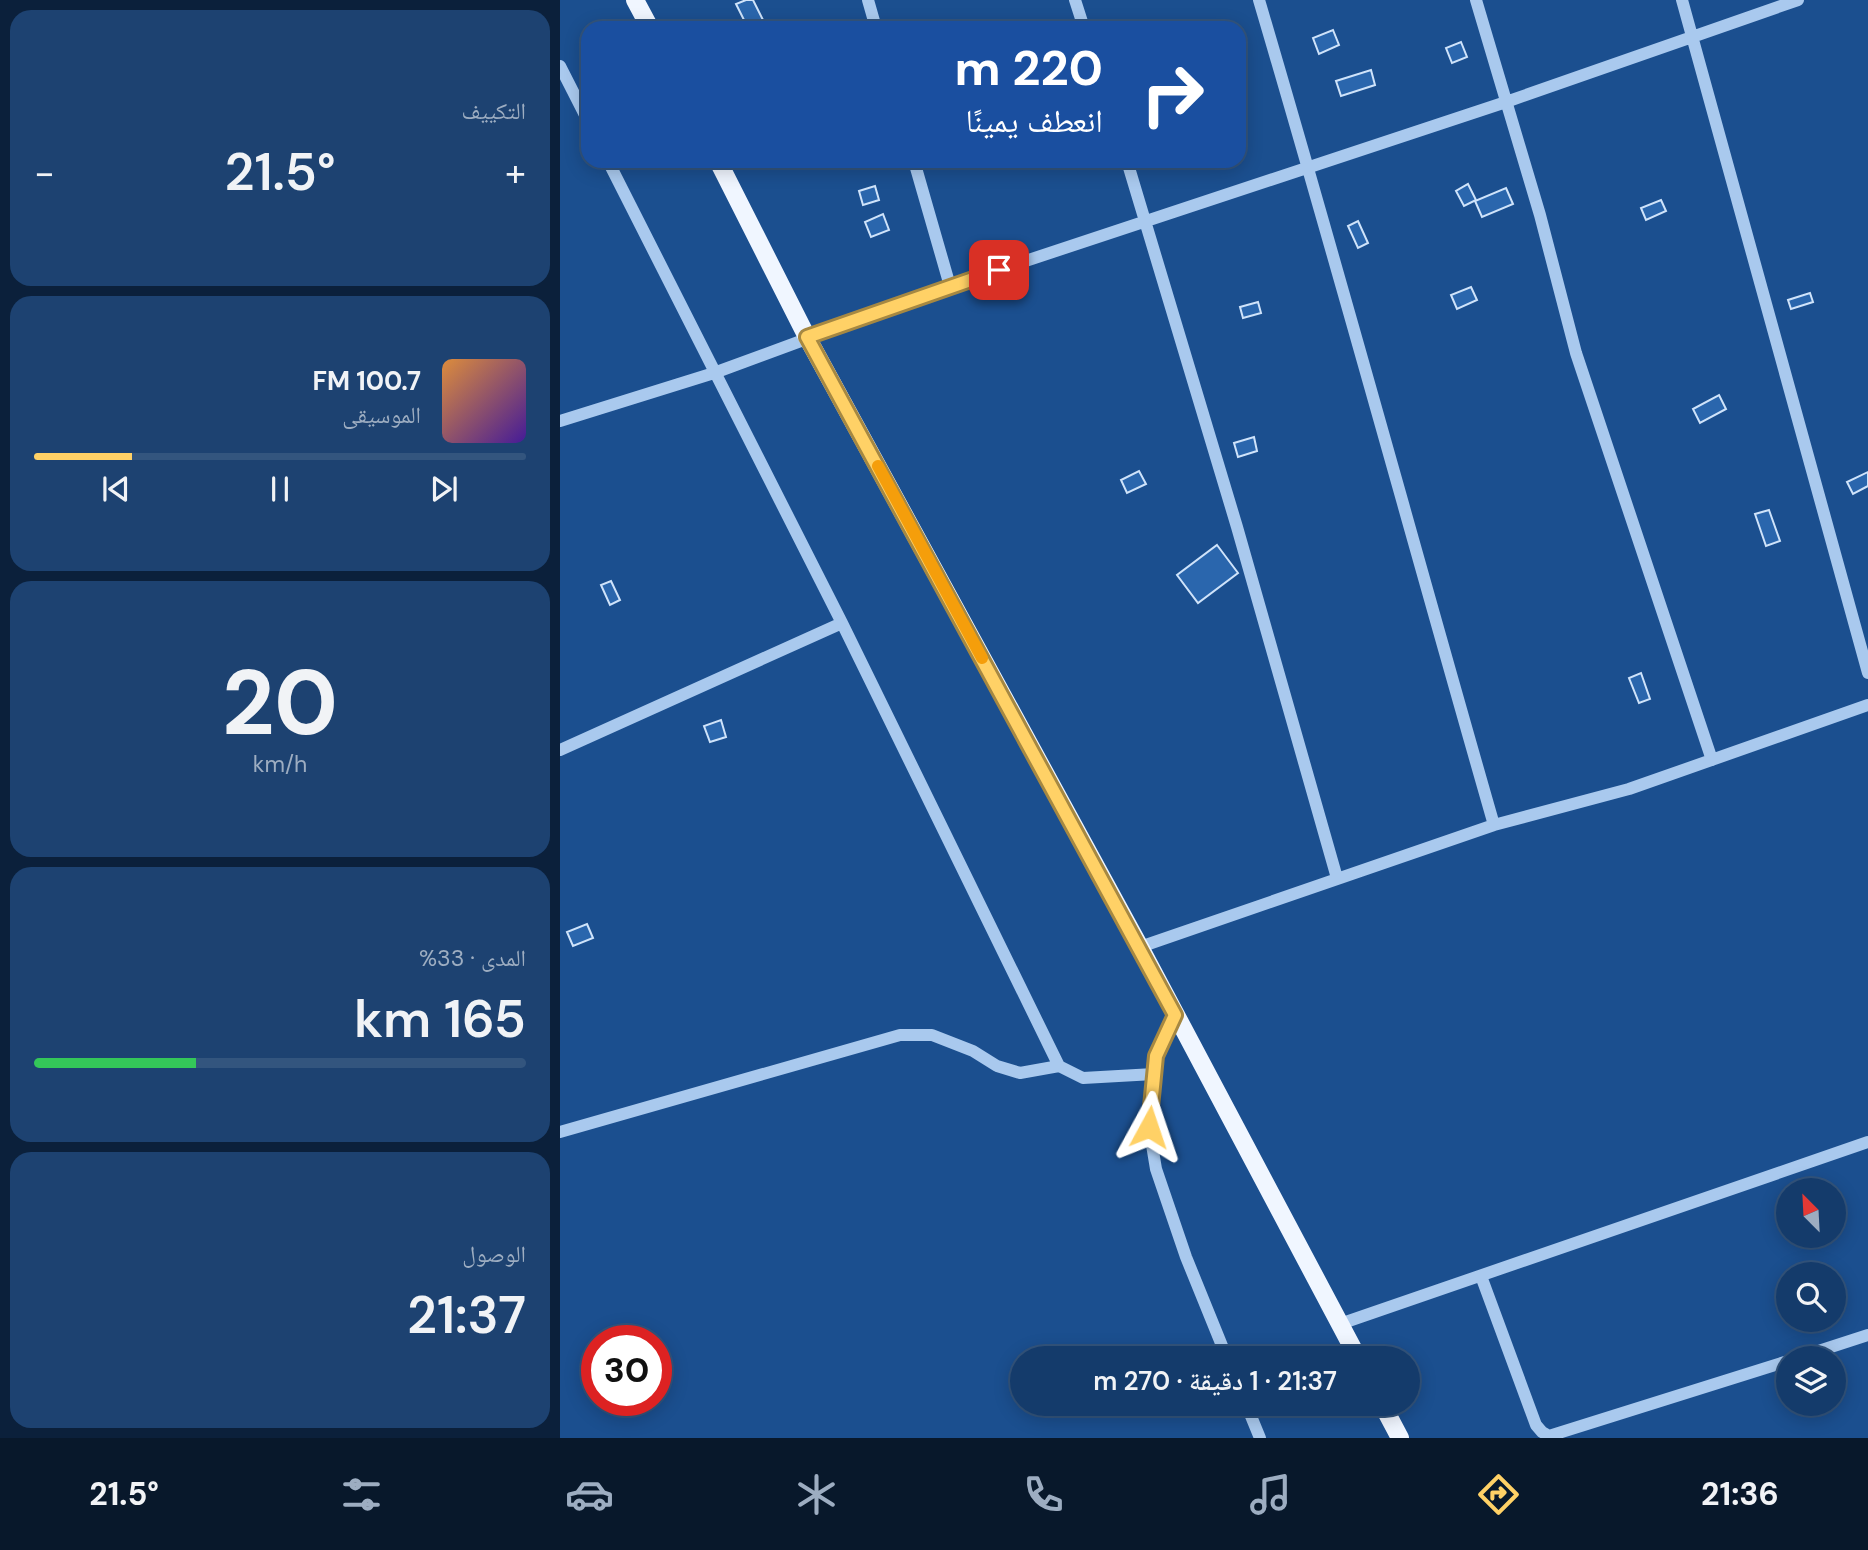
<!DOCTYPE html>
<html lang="ar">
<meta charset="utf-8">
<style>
body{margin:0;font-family:"DM Sans","Noto Naskh Arabic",sans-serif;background:#1d4271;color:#f1f3f6;direction:rtl;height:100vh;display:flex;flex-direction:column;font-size:26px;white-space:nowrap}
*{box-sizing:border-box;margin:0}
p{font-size:23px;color:#9dadc1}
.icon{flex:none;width:38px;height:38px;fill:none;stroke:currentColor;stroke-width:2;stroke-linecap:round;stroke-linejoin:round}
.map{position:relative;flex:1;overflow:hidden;direction:ltr}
.side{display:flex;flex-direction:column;gap:10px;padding:10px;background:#0b203b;width:560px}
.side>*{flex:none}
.banner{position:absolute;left:21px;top:21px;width:665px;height:147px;border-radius:21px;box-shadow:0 4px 18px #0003,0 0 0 2px #33557e;direction:rtl;background:#1a4fa0;color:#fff;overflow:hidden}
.needle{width:46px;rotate:336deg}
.tools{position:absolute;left:1216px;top:1178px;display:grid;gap:14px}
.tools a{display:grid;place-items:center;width:70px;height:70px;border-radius:50%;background:#143b6b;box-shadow:0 4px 18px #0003,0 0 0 2px #33557e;font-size:35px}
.speed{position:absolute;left:21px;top:1325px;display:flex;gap:14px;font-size:35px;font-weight:700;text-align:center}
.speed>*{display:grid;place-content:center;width:91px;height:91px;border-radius:50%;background:#143b6b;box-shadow:0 4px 18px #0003,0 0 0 2px #33557e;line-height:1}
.speed .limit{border:10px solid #d22;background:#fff;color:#111}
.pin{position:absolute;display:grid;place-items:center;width:60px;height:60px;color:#fff;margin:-30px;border-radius:14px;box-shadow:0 4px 10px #0006}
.me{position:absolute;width:77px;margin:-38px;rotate:5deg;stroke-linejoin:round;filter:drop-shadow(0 0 5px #0008)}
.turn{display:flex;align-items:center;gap:24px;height:147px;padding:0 28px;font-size:32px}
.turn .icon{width:91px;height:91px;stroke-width:2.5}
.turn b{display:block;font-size:49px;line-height:60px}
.big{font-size:52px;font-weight:600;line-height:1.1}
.side .widget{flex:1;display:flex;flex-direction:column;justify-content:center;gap:10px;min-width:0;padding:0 24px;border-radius:21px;background:#1d4271}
.side .dial{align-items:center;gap:0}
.dial b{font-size:91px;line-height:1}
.song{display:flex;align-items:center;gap:21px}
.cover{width:84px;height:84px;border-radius:10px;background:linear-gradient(135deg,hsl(30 70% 55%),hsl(260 70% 35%))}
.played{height:7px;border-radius:4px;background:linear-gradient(90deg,#ffd166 20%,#33557e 20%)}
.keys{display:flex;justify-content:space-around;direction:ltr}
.heat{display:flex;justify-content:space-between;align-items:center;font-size:38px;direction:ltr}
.charge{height:10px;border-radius:5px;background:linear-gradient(90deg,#34c759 33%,#33557e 0)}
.trip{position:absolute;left:450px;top:1346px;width:410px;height:70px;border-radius:35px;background:#143b6b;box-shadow:0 4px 18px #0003,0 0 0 2px #33557e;font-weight:600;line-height:70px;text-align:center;direction:rtl}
.menu{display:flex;height:112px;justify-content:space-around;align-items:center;background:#08182b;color:#9dadc1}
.menu .icon{width:49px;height:49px}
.menu .selected{color:#ffd166}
.menu b{font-size:32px;color:#f1f3f6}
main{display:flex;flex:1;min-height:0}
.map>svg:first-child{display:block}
</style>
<main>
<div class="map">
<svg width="1308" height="1438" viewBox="0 0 1308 1438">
<rect width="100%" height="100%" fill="#1b4f8f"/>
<path fill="#2a66ad" stroke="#cfe3fa" stroke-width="2" d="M186,0H193L206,26L188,28L176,4Z
M773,30L779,45L759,54L753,38Z
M901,42L907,57L892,63L886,48Z
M811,70L815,85L781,96L776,81Z
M908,184L916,200L904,206L896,191Z
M315,186L319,200L303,205L299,191Z
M946,188L953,204L922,217L915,201Z
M1101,200L1106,211L1086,220L1081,208Z
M323,214L329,230L311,237L305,222Z
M798,221L808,243L798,248L788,226Z
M911,287L917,300L897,309L891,295Z
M1250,293L1253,302L1231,309L1228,300Z
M698,302L701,313L683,318L680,307Z
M1159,395L1166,409L1140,423L1133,409Z
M694,437L697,451L678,457L674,443Z
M579,471L586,484L567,493L561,480Z
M1308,472V486L1293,494L1287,482Z
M1209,510L1220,541L1206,546L1195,514Z
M657,545L678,573L638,603L617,575Z
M51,581L60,600L50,605L41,585Z
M1081,673L1090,699L1079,703L1069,678Z
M161,720L166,737L150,742L144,726Z
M27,924L33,938L13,946L7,932Z"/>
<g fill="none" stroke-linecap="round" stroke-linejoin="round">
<path stroke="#a9c9ee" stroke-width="12" d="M308,0L316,28
M515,0L524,28
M699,0C780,274 855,550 934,825
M916,0L980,215L1016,353L1152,760
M1122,0L1308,673
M0,66L28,121
M48,161L282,623L499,1066
M354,161L390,286
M567,161L677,527L777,878
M0,421L154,373L390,286L946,102L1238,0
M0,750L282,623
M580,947L934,825L1069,789L1308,705
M615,1015L596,1056L589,1127L596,1169L626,1257L667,1358
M0,1132L340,1035H372L413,1051L437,1066L460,1073L499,1066L523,1078L594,1074
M921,1276L976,1425L982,1432L989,1436L1228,1361
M780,1324L1308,1142
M1237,1358L1308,1335
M686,1404L700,1438"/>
<path stroke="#f0f6ff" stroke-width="18" d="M75,0L90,28
M158,161L247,337L580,947L798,1358
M822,1404L840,1438"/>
</g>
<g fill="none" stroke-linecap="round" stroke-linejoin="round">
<g stroke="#a68842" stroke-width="18">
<path id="route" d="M439,270L247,337L615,1015L596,1056L589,1127"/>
</g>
<use href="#route" stroke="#ffd166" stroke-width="12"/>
<path stroke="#f59e0b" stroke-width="12" d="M318,466L422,658"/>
</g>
</svg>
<div class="tools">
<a><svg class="needle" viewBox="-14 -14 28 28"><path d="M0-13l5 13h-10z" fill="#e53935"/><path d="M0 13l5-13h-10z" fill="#9dadc1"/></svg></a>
<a><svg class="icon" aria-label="search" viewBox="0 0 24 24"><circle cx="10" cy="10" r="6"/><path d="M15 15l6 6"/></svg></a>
<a><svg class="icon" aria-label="layers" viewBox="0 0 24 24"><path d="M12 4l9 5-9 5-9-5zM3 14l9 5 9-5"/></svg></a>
</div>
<div class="speed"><div class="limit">30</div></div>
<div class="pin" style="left:439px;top:270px;background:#d93025"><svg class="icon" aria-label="arrive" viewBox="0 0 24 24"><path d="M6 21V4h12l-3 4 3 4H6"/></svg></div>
<svg class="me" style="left:589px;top:1127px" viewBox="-20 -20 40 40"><path d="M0-17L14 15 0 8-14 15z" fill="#ffd166" stroke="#fff" stroke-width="4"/></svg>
<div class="trip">21:37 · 1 دقيقة · 270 m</div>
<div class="banner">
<div class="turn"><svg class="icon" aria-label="right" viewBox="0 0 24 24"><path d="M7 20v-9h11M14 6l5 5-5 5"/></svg><div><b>220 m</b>انعطف يمينًا</div></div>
</div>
</div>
<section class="side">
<div class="widget"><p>التكييف</p>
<div class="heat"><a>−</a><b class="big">21.5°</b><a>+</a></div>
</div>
<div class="widget">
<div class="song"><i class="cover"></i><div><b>100.7 FM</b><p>الموسيقى</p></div></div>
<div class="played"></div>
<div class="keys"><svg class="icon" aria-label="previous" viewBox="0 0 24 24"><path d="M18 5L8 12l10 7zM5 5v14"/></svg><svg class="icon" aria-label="pause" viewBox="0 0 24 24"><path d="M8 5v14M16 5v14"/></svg><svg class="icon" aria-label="next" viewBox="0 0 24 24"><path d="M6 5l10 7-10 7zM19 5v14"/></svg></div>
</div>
<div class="widget dial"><b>20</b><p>km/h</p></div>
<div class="widget"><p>المدى · 33%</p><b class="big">165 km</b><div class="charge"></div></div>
<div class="widget"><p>الوصول</p><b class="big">21:37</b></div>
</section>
</main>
<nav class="menu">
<b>21:36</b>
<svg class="icon selected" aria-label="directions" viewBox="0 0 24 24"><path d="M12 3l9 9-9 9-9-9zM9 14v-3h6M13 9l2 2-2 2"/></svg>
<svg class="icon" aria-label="music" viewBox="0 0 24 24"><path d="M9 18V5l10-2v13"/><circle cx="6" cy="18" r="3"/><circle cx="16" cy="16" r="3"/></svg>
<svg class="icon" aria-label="phone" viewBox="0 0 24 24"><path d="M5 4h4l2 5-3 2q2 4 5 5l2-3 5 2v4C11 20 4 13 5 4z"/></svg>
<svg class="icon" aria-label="climate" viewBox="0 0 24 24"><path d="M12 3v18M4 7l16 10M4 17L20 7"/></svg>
<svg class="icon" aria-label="car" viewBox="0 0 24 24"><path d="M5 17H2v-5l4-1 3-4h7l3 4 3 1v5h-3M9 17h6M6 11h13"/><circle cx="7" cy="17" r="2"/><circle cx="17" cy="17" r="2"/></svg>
<svg class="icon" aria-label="filters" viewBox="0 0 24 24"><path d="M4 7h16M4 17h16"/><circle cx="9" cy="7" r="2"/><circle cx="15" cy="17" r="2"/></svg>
<b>21.5°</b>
</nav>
